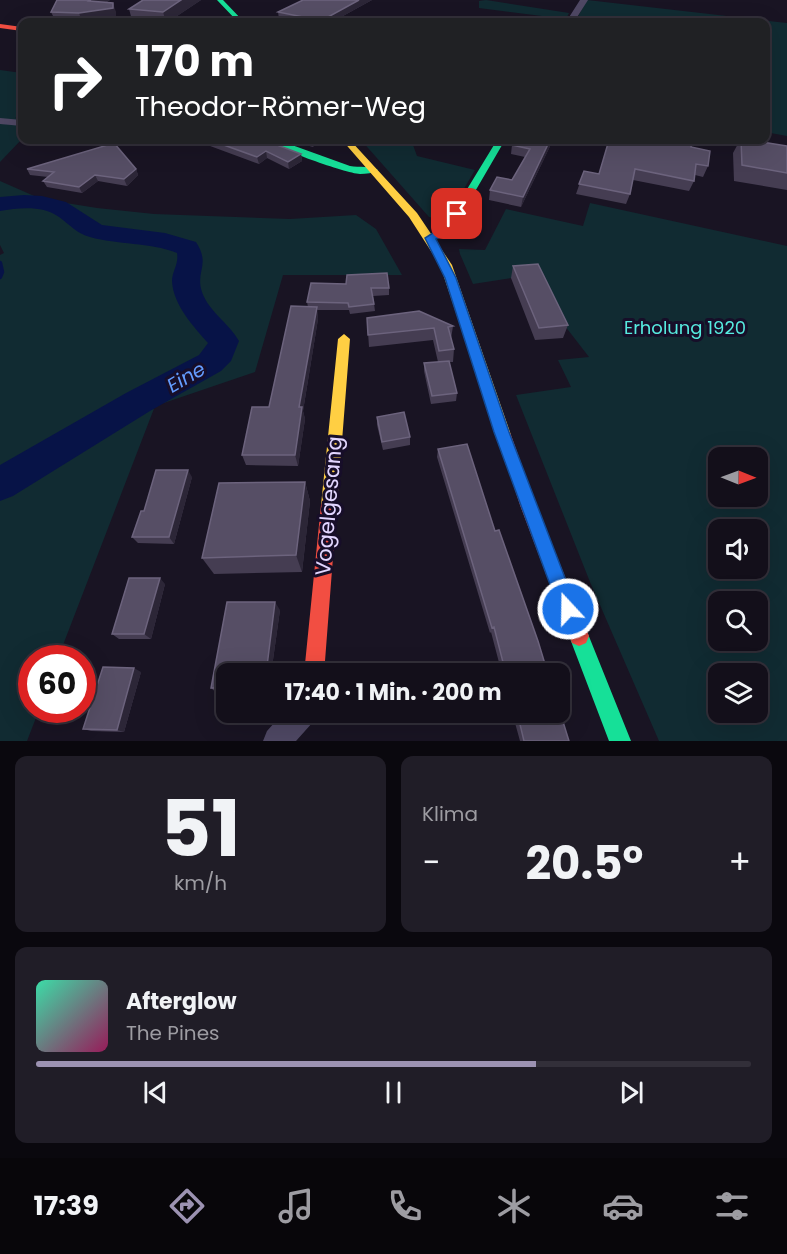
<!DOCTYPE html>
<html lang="de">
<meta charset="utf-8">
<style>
body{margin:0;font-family:Poppins,sans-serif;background:#201d27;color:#f1f3f6;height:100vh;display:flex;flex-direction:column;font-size:22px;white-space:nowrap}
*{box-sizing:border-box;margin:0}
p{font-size:20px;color:#9d9ca2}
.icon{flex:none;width:33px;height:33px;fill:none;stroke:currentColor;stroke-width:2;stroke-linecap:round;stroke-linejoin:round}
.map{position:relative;height:741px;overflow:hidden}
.details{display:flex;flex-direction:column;gap:15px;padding:15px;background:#0a080e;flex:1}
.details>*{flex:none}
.top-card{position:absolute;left:18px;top:18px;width:752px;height:126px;border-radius:12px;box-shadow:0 6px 24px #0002,0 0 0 2px #322f39;background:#202124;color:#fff;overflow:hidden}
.needle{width:39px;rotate:91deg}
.tools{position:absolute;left:708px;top:447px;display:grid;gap:12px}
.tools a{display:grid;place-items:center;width:60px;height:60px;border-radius:12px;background:#130f1a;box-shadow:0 6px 24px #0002,0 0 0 2px #322f39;font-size:30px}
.speed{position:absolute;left:18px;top:645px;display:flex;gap:12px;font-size:30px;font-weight:700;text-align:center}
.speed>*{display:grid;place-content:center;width:78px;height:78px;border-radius:50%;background:#130f1a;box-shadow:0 6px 24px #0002,0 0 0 2px #322f39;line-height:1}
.speed .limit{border:9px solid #d22;background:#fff;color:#111}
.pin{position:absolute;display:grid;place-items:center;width:51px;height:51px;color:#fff;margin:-26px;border-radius:12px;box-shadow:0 3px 9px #0006}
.me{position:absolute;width:66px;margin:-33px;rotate:339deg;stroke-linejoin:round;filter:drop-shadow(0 0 4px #0008)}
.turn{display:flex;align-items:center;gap:21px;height:126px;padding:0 18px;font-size:27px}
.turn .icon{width:78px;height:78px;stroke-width:2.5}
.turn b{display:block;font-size:42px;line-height:51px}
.big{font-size:45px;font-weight:700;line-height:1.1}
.details .tile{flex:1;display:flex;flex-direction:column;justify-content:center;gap:9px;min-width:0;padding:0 21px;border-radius:12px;background:#201d27}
.details .dial{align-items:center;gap:0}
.dial b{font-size:78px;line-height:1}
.song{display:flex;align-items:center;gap:18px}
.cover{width:72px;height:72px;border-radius:9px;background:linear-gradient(135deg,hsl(160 70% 55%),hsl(330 70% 35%))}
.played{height:6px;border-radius:3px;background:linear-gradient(90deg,#9c92b2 70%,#322f39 70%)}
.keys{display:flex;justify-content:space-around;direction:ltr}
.heat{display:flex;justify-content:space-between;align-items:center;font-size:33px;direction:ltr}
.details .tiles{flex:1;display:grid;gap:15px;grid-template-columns:1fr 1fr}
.tile:last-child{grid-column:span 2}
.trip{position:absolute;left:216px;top:663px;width:354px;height:60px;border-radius:12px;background:#130f1a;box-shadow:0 6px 24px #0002,0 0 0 2px #322f39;font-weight:700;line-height:60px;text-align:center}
.dock{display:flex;height:96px;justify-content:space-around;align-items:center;background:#08060a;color:#9d9ca2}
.dock .icon{width:42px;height:42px}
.dock .active{color:#9c92b2}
.dock b{font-size:27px;color:#f1f3f6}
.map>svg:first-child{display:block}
</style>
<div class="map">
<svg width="787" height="741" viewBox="0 0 787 741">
<rect width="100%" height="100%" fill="#191423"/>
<path fill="#112b32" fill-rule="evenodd" d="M486,0L569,13L566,19L479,8V1Z
M587,0L787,23V136L765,132V22H575Z
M0,70L22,73V113L15,118L22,119V139L0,162Z
M361,140H416L413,145L417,156L475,170L445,221L429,217Z
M0,181L41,199L97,208L154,214L290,219L356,215L376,229L402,275H283L255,372L155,406L58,658H32V710H39L27,741H0V255L4,253L0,245Z
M590,203L787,246V741H659L590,582L516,395L571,387L558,360L589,357L558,317L511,278L473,284L460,254L459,249L485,250L506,209L583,226ZM718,458H758V496H718ZM718,530H758V568H718ZM718,602H758V640H718ZM718,674H758V712H718Z"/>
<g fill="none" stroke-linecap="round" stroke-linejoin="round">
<path stroke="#071347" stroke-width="4.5" d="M0,263L2,272L0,277"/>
<path fill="#071347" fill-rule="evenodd" d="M24,195L42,196L66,202L102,225L165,233L196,242C211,265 195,271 202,292C209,312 229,323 239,341L231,361L221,371L150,411L13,496L0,501V465L126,393L199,355L208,343C194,327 173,305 172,281C172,271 179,264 177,253C149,242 118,245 90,237C77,234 69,224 59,217C42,205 19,208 0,211V197Z"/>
<path fill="#4f4864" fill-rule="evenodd" d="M580,0H588L574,22H566Z
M0,118L22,120V126L0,124Z
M284,712H317L313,722L296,741H263L267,731Z"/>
<path fill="#16e098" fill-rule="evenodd" d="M217,0H223L244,22H238Z
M267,140H278L350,166C359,168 371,165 378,170C373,173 366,174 360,174C345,173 278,149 267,140Z
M497,140H505L452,231L434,240H426V236L444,227Z
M579,626L586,629L631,741H609L569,636L572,629Z"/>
<path fill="#ffcf43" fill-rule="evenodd" d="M342,140H350L417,213L452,265L511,435L509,439L504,441L499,439L497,435L440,265L409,217Z
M344,334L350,339L337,505L335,510L329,513L323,510L321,505L338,339Z"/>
<path fill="#f24e42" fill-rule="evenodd" d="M0,24L22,27V31L0,28Z
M504,429L509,431L511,435L536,505L589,636L586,643L579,646L572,643L520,505L497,435L499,431Z
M329,497L335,500L337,505L324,674H304L321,505L323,500Z"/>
</g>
<path fill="#453d52" d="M57,0H110L105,3L116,12V17L82,22L55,20L51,12Z
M143,0H201L168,22L132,20L129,9Z
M303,0H372L332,22L291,21L279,19L278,12Z
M201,140H264L301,154L302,161L289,169L267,158L259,164L202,143Z
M288,140H319L313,147Z
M516,140H553L521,207L489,200L490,190L512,180L525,157L511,154L512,145Z
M740,140H750L787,146V190L734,181L733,153Z
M691,147L708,166L703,177L695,175L694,181L689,191L633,180L630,194L626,204L576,194L584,171L599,174Z
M27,169H136L138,175L127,186L98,181L82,193L47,187L43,181L48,177L30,175Z
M513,266L568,325L563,338L535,340L511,278Z
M311,283L389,288V295L373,296L375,311L350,314L349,310H317L318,319L303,411L305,419L298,466L246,465L242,455L269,407L308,307L307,302Z
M367,318L453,326L451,339L454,349L453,362H449L457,393L456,401L431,404L424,371V363L438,362L433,340L369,347Z
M377,417L410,437V445L383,450L377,425Z
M438,449L495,531L548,674H502L491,632L490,633L437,457Z
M192,477L174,544L138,543L132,537L144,511Z
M305,482L310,501L302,572L214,574L202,558Z
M165,584L151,639H119L112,634Z
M280,610L271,674H226V694H218L211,688Z
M141,672L124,732L91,731L83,729Z
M512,712H560L569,741H520Z"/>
<path fill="#2c2637" d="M91,0H110L92,9L89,1Z
M181,0H201L168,22H166L163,12Z
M359,0H372L332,22H319Z
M113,3L116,12V17L82,22L79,13Z
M312,140H319L313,147Z
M550,140H553L521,207L523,197Z
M266,151L267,158L259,164L257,157Z
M301,154L302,161L289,169L288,162Z
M136,169L138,175L127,186L124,179Z
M95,175L98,181L82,193L79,187Z
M317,307L318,319L303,411L305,419L298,466L295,455L299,407Z
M188,470L192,477L174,544L169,537Z
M305,482L310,501L302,572L296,555Z
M160,578L165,584L151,639L144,634Z
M275,602L280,610L271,674H266Z
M134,668L141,672L124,732L117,730Z"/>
<path fill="#564e65" stroke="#6c637d" stroke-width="1.5" d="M57,0H91L89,1L113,3V8L79,13L51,12Z
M143,0H181L163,12L129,9Z
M303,0H359L319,22H286L308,18L278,12Z
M210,140H264L301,154L288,162L266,151L257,157Z
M516,140H550L523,197L490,190L497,177L512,180L530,149L512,145Z
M609,140H692L691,147L710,151L708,166L696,164L694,181L635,169L630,194L579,184L584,171L599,174Z
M741,140H750L787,146V173L742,165Z
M114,143L136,169L124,179L95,175L79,187L43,181L54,172L27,169Z
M538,264L568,325L539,328L513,266Z
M387,273L389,288H371L374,304L349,307L348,303L307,302L311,283L346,284L347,275Z
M291,306L317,307L299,407H302L295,455H242L252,407H269Z
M419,311L453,326L448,327L454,349L439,351L434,328L368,335L367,318Z
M449,361L457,393L432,396L424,363Z
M404,412L410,437L382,442L377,417Z
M467,444L495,531L499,530L538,641L548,674H506L494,627L492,628L438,449Z
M156,470H188L169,537H132L141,511H144Z
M305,482L296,555L202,558L219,483Z
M129,578H160L144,634H112Z
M227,602H275L266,674H226V688H211Z
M103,667L134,668L117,730L83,729Z
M517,712H560L569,741H524Z"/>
<path fill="#1a73e8" stroke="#114b97" stroke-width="1.5" d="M457,211L463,214L452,231L436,239L456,278L509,432L577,609L575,616L568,619L561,616L559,609L494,432L445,278L425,238L444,226L454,212Z"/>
<g text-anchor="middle" stroke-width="6" stroke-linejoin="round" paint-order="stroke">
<g font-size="18" fill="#56ebdf" stroke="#170e29">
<text x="685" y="334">Erholung 1920</text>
</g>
<g font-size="20" font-style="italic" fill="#649cff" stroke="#170e29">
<text transform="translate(186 377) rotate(-30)" y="7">Eine</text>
</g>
<g font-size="21" fill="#e2d6ff" stroke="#170e29">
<text transform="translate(329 506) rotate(-85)" y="7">Vogelgesang</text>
</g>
</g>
</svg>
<div class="tools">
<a><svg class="needle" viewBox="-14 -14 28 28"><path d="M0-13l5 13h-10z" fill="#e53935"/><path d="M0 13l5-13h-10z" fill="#9d9ca2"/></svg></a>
<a><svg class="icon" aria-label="sound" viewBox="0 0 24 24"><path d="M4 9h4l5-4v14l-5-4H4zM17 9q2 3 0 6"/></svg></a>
<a><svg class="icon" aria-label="search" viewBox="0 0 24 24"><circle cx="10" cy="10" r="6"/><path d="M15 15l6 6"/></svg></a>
<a><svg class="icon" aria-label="layers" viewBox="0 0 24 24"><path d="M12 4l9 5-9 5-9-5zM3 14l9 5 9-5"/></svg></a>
</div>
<div class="speed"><div class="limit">60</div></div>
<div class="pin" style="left:457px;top:214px;background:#d93025"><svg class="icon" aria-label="arrive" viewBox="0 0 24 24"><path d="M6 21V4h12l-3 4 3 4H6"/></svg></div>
<svg class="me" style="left:568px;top:609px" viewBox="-20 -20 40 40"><circle r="17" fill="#1a73e8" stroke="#fff" stroke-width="3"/><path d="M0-11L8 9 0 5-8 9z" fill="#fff"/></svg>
<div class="trip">17:40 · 1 Min. · 200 m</div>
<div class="top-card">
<div class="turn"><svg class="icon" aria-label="right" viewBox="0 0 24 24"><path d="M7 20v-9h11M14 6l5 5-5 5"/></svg><div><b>170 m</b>Theodor-Römer-Weg</div></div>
</div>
</div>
<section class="details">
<div class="tiles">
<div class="tile dial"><b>51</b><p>km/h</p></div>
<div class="tile"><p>Klima</p>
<div class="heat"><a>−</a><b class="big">20.5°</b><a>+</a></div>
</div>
<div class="tile">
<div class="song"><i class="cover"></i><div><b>Afterglow</b><p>The Pines</p></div></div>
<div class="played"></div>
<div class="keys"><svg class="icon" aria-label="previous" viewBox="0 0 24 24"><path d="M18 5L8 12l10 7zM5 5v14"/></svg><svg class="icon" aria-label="pause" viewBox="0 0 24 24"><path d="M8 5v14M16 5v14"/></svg><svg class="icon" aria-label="next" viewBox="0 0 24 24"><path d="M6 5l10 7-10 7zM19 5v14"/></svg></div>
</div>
</div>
</section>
<nav class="dock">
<b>17:39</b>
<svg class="icon active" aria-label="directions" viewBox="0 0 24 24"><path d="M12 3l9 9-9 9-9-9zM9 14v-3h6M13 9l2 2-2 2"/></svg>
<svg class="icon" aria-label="music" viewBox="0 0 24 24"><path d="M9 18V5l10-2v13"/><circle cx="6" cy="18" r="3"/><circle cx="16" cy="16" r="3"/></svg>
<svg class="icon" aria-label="phone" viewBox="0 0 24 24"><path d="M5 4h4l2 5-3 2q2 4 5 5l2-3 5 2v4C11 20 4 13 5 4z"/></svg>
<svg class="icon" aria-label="climate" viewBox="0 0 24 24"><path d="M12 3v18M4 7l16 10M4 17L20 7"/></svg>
<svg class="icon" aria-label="car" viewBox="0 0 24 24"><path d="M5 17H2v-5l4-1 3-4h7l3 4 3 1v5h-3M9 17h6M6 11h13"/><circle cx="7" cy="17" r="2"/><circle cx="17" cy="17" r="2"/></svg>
<svg class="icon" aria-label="filters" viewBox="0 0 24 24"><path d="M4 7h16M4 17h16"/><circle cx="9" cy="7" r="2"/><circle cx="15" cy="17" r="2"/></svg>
</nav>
